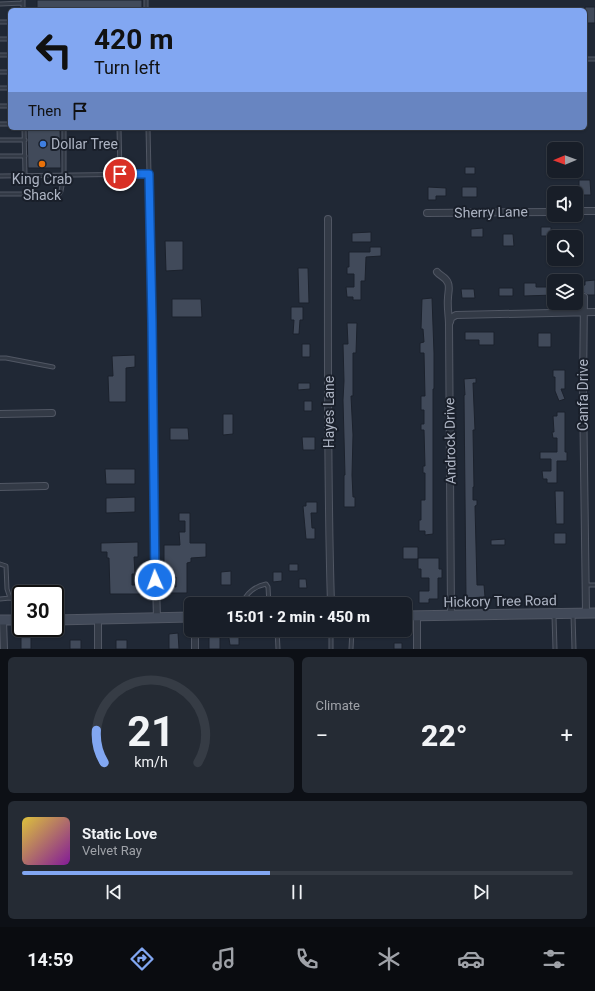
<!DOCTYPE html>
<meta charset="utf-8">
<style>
body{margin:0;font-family:Roboto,sans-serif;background:#252b34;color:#f1f3f6;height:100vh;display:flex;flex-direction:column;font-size:15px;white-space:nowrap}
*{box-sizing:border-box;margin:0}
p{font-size:13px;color:#9fa2a8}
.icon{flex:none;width:22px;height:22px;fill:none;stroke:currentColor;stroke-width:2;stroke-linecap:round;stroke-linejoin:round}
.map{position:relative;height:649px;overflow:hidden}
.side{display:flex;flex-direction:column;gap:8px;padding:8px;background:#0d1016;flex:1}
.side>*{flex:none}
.guide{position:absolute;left:8px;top:8px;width:579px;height:122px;border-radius:6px;box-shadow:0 1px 3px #0004,0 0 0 1px #363c45;background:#82a7f2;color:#111;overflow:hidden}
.needle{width:26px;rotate:269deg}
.controls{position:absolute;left:547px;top:142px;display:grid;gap:8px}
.controls a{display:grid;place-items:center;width:36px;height:36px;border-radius:6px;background:#181e28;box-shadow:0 1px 3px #0004,0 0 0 1px #363c45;font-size:20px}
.speed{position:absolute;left:12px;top:585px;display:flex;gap:8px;font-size:20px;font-weight:700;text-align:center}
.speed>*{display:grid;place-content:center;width:52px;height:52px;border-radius:50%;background:#181e28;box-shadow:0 1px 3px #0004,0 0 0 1px #363c45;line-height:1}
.speed .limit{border:2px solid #111;border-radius:6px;background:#fff;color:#111}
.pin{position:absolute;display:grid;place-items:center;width:34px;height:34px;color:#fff;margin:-17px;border:2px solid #fff;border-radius:50%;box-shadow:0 1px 4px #0007}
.me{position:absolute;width:44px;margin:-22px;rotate:358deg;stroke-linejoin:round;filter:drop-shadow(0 0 3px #0008)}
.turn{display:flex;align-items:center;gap:14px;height:84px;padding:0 20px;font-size:18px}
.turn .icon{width:52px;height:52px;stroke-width:2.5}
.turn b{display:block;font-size:28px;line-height:34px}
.then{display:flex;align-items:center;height:38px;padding:0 20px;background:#0003;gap:8px;font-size:15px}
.big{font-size:30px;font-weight:800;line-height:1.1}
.side .widget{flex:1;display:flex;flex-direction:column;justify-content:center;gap:6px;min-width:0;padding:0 14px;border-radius:6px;background:#252b34}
.side .dial{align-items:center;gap:0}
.dial svg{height:104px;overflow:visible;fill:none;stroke:#363c45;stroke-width:7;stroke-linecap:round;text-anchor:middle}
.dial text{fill:#f1f3f6;stroke:none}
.song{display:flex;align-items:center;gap:12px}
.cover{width:48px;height:48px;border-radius:6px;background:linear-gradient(135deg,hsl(50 70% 55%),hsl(290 70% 35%))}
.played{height:4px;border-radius:2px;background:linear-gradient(90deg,#82a7f2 45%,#363c45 45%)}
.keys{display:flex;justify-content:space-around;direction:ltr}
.heat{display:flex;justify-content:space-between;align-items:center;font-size:22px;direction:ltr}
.side .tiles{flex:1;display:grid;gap:8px;grid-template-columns:1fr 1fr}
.widget:last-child{grid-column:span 2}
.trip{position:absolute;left:184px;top:597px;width:228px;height:40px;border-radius:6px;background:#181e28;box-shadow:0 1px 3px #0004,0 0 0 1px #363c45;font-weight:800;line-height:40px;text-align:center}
.dock{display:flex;height:64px;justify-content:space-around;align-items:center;background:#0a0c10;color:#9fa2a8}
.dock .icon{width:28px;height:28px}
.dock .selected{color:#82a7f2}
.dock b{font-size:18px;color:#f1f3f6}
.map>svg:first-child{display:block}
</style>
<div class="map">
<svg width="595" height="649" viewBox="0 0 595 649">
<rect width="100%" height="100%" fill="#202835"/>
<path fill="#414a5a" stroke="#1b212c" d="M37,0H142V10H37Z
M585,7H595V23H585Z
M27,128H60L61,168H28Z
M465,167H475V174H465Z
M579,180H590L591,195H579Z
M428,187L446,188V196H436V200H428Z
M462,187H477V197H462Z
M541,227H551V236H541Z
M483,228V237H471V229Z
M371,232V242H352V233Z
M503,234H513L514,246H503Z
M165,241H183V270L166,271Z
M370,247H381V256L366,257L365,281H361V300H353V297H347L346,287H354V274H347V267H349V252H370Z
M298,268H308L309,303H299Z
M595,280V295H588L584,293L580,295L576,296V286L585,285V281Z
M524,283H536V287H554V295L524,296Z
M499,288H513V296H499Z
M461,289H474L475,298H462Z
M432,298L434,353V389H433V534L425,535V531H419V520H421V500H425V473H423V466H425L424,430H421V424H424V410H421V396H425L424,353H420V343L424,342L423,329H421L422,299Z
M172,299H201L202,317H172Z
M291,307H303V320H300L299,334H293L294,320H291Z
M347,323H357L356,353H353V396H351L353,435L352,475L353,497H355V507H344V475H345L343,400L344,381L343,344H348Z
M465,332H494V345H479V340H465Z
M538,333H551V347H538Z
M302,344H310V357H302Z
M135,355V367L126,368V402H109L108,376H113L112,356Z
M553,370H565V389H561L565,399L559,401L555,391V377H553Z
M476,378V383H473L475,430H473L474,487H473V500H477V505L475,506L477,585H484L485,597L466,598L464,395H465L464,379Z
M298,383H310V389L298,390Z
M304,401H312V411H304Z
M557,412H565V452H567V461H557V483H547V479H543L542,471H551V459H540V452H557V438H553L552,432H554L553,416H557Z
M223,414H233V434L223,435Z
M170,428H188L189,440H170Z
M302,437H315V450H303Z
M105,469H135V484H106Z
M555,491H564V524H556Z
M135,497V512L106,513V498Z
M306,502H317V513H311L312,528H315V539H306L303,506H306Z
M179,513H190V543H206V557L191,558V562L187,563V593H169V587H176V577H164V545H180L179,532H185V521H179Z
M554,533H566V544H554Z
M505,539V545H491V540Z
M138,542V557H134L135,574H132V585H141V594H110L109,558H107V552H101V543Z
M403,547H418V559H403Z
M418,558H439V569H442V578H438V599H429V603H419V591H429V578H421V569H418Z
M289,564H298V571H289Z
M231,571V585H221V572Z
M273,572H282V581L273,582Z
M299,579H306L307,588H299Z
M239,631V645H230L228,632Z
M178,633L179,649H169V634Z
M220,635V649H209V636Z
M21,636H31V649H21Z
M70,640H81V649H70Z
M116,640H127V649H116Z
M394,643H402V649H394Z"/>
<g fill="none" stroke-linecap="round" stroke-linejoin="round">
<g stroke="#515764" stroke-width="5">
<path id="lane" d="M146,0V10
M0,4L23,3
M23,10V0
M0,22H10
M0,39H10
M0,55H10
M585,59H595
M0,72H10
M0,88H10
M0,106H10
M0,124H10
M24,128L25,175
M119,128L120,174
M0,140H25
M0,156H25
M0,176L149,174L148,128
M0,194H59L61,191L64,175V128
M0,358H6L53,367
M0,564L6,566L7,589L10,598L18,600L20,619
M585,585H595
M0,599L10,598
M243,604C245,593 256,586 266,584L268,587L269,604
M573,615L574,649
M554,616L555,649
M277,630L278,649
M331,630V649
M351,649L352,630"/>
</g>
<g stroke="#515764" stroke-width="8">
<path id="street" d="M149,174L152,322L154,508L157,619
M576,211H595
M427,213L554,212
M328,219C328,347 327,476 331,604
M437,272C440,276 446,277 448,283C450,287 448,293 448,298C447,307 449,316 449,324L451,615
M584,297L583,389L586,613
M450,322L451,318L456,315L595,312
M0,414L52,413
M0,487L45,486
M417,616V649
M98,619V649
M3,620L4,649
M195,630V649"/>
</g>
<g stroke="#515764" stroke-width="11">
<path id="secondary" d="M405,616L595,613
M0,620H21
M55,620L191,617"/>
</g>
<use href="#lane" stroke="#333a46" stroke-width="3"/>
<use href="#street" stroke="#333a46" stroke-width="6"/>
<use href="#secondary" stroke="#414958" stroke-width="9"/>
</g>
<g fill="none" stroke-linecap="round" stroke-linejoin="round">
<g stroke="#114b97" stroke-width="10">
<path id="route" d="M120,174H149L152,322L155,580"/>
</g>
<use href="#route" stroke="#1a73e8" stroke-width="7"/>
</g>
<circle fill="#3f7fe0" stroke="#191f2a" stroke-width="1.5" cx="43" cy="144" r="4"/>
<circle fill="#e8710a" stroke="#191f2a" stroke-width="1.5" cx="42" cy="164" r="4"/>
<g text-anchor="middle" stroke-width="4" stroke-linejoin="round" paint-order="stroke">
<g font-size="14" fill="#adb4c3" stroke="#191f2a" text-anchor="start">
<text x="51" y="149">Dollar Tree</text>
<text x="42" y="184" text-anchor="middle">King Crab<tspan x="42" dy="16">Shack</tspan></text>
</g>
<g font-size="14" fill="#adb4c3" stroke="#191f2a">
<text transform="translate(491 212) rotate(-1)" y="5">Sherry Lane</text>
<text transform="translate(583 395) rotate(-90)" y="5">Canfa Drive</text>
<text transform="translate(329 412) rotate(-90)" y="5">Hayes Lane</text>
<text transform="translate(450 441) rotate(-91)" y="5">Androck Drive</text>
<text transform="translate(500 601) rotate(-1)" y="5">Hickory Tree Road</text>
</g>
</g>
</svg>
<div class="controls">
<a><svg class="needle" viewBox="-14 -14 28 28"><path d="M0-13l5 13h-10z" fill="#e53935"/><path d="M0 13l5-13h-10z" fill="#9fa2a8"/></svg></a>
<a><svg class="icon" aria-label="sound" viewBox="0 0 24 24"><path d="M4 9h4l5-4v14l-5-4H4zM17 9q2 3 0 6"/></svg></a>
<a><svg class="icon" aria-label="search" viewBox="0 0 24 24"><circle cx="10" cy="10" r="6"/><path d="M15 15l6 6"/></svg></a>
<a><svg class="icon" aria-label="layers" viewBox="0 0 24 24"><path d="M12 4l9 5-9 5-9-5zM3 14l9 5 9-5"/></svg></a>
</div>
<div class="speed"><div class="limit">30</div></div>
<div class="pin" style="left:120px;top:174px;background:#d93025"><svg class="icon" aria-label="arrive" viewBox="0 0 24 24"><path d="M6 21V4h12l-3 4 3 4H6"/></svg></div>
<svg class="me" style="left:155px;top:580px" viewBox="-20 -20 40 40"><circle r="17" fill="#1a73e8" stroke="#fff" stroke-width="3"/><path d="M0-11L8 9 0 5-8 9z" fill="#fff"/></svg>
<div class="trip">15:01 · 2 min · 450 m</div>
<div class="guide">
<div class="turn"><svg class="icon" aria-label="left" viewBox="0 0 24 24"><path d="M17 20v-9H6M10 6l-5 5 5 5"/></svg><div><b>420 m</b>Turn left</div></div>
<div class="then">Then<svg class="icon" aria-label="arrive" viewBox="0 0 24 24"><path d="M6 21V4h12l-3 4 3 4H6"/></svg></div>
</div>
</div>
<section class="side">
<div class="tiles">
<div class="widget dial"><svg viewBox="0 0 100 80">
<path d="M14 69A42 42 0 1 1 86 69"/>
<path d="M14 69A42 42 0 0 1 8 44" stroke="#82a7f2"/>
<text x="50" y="56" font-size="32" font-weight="700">21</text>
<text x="50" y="72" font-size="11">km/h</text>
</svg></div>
<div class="widget"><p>Climate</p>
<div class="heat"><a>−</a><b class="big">22°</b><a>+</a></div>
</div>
<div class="widget">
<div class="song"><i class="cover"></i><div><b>Static Love</b><p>Velvet Ray</p></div></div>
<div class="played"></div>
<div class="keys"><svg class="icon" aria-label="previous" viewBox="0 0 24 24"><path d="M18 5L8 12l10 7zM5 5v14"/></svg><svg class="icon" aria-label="pause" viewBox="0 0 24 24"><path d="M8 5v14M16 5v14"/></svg><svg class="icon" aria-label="next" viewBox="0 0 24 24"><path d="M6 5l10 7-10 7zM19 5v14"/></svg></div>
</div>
</div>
</section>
<nav class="dock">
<b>14:59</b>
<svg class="icon selected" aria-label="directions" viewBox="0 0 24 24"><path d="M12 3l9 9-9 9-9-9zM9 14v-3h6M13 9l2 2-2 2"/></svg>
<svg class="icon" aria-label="music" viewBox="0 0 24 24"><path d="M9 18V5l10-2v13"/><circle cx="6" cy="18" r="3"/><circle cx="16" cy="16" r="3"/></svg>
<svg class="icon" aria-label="phone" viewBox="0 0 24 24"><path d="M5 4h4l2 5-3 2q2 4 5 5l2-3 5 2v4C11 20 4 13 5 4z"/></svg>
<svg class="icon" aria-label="climate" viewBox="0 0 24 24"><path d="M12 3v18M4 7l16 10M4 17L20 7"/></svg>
<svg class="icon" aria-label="car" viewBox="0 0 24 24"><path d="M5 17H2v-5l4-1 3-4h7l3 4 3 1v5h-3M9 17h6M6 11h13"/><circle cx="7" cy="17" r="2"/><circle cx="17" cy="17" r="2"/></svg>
<svg class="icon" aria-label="filters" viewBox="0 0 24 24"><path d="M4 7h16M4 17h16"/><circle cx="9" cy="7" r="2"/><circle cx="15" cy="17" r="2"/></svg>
</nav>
